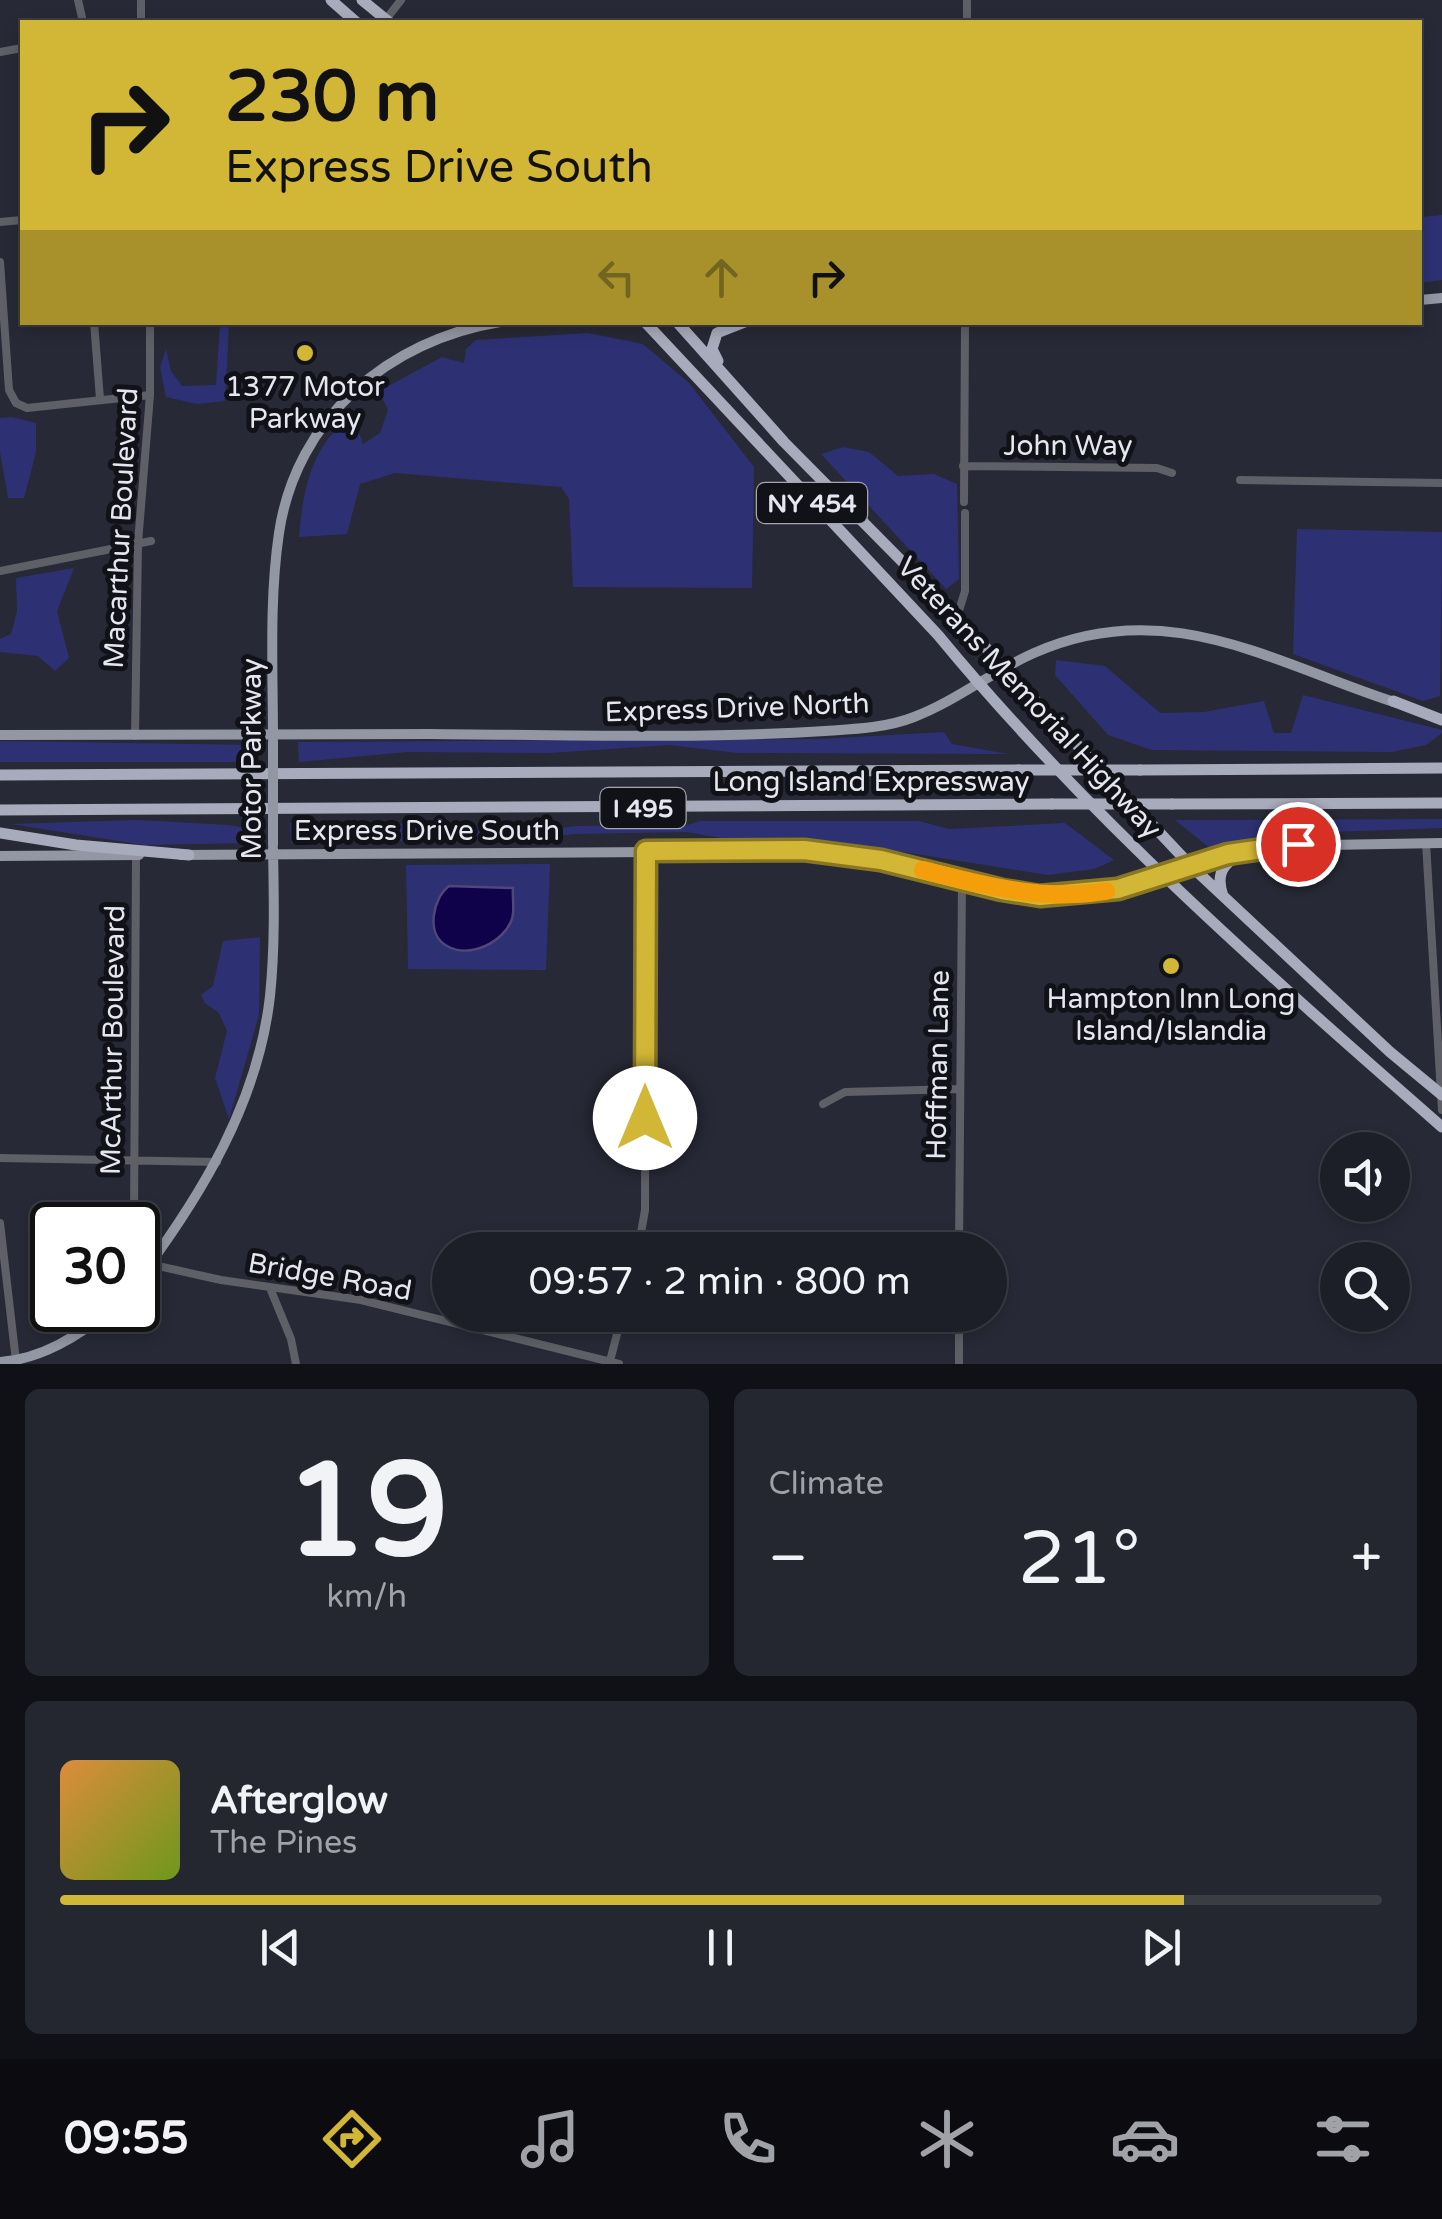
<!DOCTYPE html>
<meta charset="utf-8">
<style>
body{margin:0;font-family:"Varela Round",sans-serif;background:#252730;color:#f1f3f6;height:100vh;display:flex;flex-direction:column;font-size:38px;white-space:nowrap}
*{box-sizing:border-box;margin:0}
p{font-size:32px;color:#a0a2a8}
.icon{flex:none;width:55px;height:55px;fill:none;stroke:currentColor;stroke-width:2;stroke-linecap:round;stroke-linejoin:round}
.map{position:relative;height:1364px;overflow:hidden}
.details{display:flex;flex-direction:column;gap:25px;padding:25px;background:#101116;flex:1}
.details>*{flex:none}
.banner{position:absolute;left:20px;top:20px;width:1402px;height:305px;border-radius:0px;box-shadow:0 5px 15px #0003,0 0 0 2px #3b3d45;background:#d2b635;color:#111;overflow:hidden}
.buttons{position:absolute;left:1320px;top:1132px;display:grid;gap:20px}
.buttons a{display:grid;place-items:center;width:90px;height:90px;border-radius:50%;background:#1d1f28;box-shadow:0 5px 15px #0003,0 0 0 2px #3b3d45;font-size:50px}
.speed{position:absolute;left:30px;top:1202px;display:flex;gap:20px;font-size:50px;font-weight:700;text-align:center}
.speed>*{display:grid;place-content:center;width:130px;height:130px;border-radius:50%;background:#1d1f28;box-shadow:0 5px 15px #0003,0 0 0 2px #3b3d45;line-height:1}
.speed .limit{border:5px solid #111;border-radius:15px;background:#fff;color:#111}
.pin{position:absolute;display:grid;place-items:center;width:85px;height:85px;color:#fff;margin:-42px;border:5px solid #fff;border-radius:50%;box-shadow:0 2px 10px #0007}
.me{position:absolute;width:110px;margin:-55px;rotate:0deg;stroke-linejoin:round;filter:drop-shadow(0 0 8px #0008)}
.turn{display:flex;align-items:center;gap:35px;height:210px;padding:0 40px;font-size:45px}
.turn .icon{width:130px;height:130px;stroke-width:2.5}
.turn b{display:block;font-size:70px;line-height:85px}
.lanes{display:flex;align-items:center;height:95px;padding:0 40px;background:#0003;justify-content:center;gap:50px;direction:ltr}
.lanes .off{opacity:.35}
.big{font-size:75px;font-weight:600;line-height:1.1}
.details .tile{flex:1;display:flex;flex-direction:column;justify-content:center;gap:15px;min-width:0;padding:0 35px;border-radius:15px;background:#252730}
.details .dial{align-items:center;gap:0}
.dial b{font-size:130px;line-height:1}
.song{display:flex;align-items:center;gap:30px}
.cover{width:120px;height:120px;border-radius:15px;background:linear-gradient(135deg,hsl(30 70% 55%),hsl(80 70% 35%))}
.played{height:10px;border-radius:5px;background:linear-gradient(90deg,#d2b635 85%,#3b3d45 85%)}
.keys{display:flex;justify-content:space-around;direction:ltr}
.heat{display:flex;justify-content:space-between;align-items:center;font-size:55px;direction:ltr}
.details .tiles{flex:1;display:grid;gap:25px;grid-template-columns:1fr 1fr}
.tile:last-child{grid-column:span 2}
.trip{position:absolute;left:432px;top:1232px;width:575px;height:100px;border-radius:50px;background:#1d1f28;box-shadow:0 5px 15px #0003,0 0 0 2px #3b3d45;font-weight:600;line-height:100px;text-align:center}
.tabs{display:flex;height:160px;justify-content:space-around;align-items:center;background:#0c0c10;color:#a0a2a8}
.tabs .icon{width:70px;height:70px}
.tabs .on{color:#d2b635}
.tabs b{font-size:45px;color:#f1f3f6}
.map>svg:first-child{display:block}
</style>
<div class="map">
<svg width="1442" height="1364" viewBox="0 0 1442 1364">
<rect width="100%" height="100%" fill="#272936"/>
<path fill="#2d3174" d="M1442,215V280L1420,283V217Z
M220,323H229L225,401L197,404L166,397L160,367L166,349L171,371L182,386L216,385Z
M588,333L643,344L689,383L754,467L752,588L573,587L569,499L561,487L395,473L360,484L347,534L299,537C302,501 308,459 335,431C342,424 354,419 362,413L358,430L363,444L380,433L388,410L379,391L442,357L464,363L466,349L476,340Z
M12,417L36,423V452L24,498H8L0,452V418Z
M843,447L869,452L898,476L934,474L957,484L959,579L946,589L821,454Z
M1297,529L1442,532L1440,696L1423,701L1293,654Z
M74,568L57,611L69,658L55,671L38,656L0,652V639L11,634L17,611L16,578Z
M1056,660L1105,666L1160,713L1204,712L1264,701L1274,733H1291L1303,695L1442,730V733L1426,745L1392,752L1152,750L1108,735L1055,675Z
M944,732L952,744L1008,754L738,753L669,745L550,753L407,752L299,762L298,742L819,739Z
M0,741L257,745L256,762H0Z
M1442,819V828L1277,834L1211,849L1175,820Z
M137,820L229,825L250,829L259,843L144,845L11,824Z
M700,821H919L949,829L1065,823L1114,860L1094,869L1048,875L878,848L738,841L687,832L573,834L530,839L291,843L290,823L446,824L531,831L578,826L642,825L676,829Z
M550,864L546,970L408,969L406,865Z
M260,937L259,1015L229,1119L215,1078L227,1031L219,1013L205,1003L201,995L213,986L223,941Z"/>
<path fill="#0f024a" stroke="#4f467c" stroke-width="2.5" d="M449,886L513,888C512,898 515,909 512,919C504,942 470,959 447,946C425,934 433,898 449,886Z"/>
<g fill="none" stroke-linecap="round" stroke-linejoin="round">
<path stroke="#5f6067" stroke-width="8" d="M78,0L83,22
M141,22V0
M384,22L401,0
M967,22V0
M0,52L22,48
M0,222L22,220
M0,262L9,390L16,403L27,408L150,395
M94,322L100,399
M963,466L1157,468L1172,473
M1240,480L1442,483
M964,502L965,322
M0,571L151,541
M957,617L965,591V513
M135,736L138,543L150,395V322
M1426,843L1442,1110
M823,1104L845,1092L959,1089
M0,1158L217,1162
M0,1223L16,1361
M134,1225L136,855
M638,1250L645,1210L646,851
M959,1250L962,881
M149,1264L221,1280L361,1300L619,1364
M270,1288L291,1339L296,1364
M610,1361L622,1315
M959,1364V1315"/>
<path stroke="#9396a3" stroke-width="10" d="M1420,300L1442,298
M625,322H681
M1061,322H1154
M0,735C144,736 288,734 431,734C562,735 694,739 825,731C855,729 886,728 914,717C956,701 993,671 1034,653C1167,594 1273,663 1397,703
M273,739C273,671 269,600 279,533C296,418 389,340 500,322
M181,855L804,851L881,860L1002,890L1040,895L1118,889L1228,854L1268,846L1442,843
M0,856L139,855
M138,1280C201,1196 258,1103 270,996C275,948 274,898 273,849
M0,1362C42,1359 78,1336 110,1310"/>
<path stroke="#a8abbb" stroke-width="11" d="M331,0L356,22
M362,0L389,22
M645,322L938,635C1087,816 1266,973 1442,1127
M677,322L784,442L957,617L1191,866L1390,1052L1442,1095
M718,361L712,349L717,333L745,322
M1393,701L1442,720
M1140,770L1442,768
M0,775L1019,770
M1172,804L1442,803
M0,810L1052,804
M0,833L76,845L189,855
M1223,896C1213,868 1229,859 1253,849"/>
<path stroke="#9396a3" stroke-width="10" d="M273,845V742"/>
<path stroke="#a8abbb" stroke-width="11" d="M1019,770H1140
M1052,804H1172"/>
</g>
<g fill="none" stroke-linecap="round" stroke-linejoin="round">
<g stroke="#887622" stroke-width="25">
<path id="route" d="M645,1118L646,851L804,850L881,860L1002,890L1040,896L1118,889L1228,854L1298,844"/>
</g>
<use href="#route" stroke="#d2b635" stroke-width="18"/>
<path stroke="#f59e0b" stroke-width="18" d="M923,870C984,885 1042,902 1106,891"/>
</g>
<g fill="#d2b635" stroke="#111218" stroke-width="4">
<circle cx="305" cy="353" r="10"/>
<circle cx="1171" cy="966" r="10"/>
</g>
<g text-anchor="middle" stroke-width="10" stroke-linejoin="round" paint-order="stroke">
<g fill="#111218" stroke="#a5a6ae" stroke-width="2.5">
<rect x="757" y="483" width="110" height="40" rx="8"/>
<rect x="600.5" y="788" width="85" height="40" rx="8"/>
</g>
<g font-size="25" font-weight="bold" fill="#e5e6ef">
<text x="812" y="512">NY 454</text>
<text x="643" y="817">I 495</text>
</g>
<g font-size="28" fill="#e5e6ef" stroke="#111218">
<text x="305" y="396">1377 Motor<tspan x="305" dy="32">Parkway</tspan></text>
<text x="1171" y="1008">Hampton Inn Long<tspan x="1171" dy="32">Island/Islandia</tspan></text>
</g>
<g font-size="28" fill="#e5e6ef" stroke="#111218">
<text x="1068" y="455">John Way</text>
<text transform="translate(120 528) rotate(-87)" y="10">Macarthur Boulevard</text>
<text transform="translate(1030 697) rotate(47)" y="10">Veterans Memorial Highway</text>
<text transform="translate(737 707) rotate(-2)" y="10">Express Drive North</text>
<text transform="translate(251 759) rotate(-90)" y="10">Motor Parkway</text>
<text x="871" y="791">Long Island Expressway</text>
<text x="427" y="840">Express Drive South</text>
<text transform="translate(112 1040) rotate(-89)" y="10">McArthur Boulevard</text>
<text transform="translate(937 1065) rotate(-89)" y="10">Hoffman Lane</text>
<text transform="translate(330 1276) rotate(10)" y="10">Bridge Road</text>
</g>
</g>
</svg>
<div class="buttons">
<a><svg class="icon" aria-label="sound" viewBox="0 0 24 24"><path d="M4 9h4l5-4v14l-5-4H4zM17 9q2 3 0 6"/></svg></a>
<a><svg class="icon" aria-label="search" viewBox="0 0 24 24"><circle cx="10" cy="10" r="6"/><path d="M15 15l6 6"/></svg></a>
</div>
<div class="speed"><div class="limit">30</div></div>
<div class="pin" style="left:1298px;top:844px;background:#d93025"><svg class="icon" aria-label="arrive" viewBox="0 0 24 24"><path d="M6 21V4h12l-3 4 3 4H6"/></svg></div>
<svg class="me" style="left:645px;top:1118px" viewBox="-20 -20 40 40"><circle r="19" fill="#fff"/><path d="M0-13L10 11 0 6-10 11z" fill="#d2b635"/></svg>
<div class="trip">09:57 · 2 min · 800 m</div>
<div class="banner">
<div class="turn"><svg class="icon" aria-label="right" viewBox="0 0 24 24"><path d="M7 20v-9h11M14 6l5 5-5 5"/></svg><div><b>230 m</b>Express Drive South</div></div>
<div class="lanes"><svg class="icon off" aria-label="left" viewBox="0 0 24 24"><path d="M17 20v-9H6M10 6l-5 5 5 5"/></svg><svg class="icon off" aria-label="ahead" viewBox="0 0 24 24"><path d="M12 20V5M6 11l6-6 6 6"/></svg><svg class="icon" aria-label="right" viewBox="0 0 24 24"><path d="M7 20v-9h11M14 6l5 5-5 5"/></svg></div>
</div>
</div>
<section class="details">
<div class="tiles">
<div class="tile dial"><b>19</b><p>km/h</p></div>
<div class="tile"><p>Climate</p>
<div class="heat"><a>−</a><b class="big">21°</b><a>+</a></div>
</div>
<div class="tile">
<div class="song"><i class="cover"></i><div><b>Afterglow</b><p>The Pines</p></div></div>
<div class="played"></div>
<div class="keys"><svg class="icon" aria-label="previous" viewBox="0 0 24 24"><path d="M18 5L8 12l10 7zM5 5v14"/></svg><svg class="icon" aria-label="pause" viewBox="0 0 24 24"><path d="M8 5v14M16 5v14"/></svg><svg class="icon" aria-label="next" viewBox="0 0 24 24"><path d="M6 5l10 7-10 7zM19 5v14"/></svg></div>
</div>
</div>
</section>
<nav class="tabs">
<b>09:55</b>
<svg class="icon on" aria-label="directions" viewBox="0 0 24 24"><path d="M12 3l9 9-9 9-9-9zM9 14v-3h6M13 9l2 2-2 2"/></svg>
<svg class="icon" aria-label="music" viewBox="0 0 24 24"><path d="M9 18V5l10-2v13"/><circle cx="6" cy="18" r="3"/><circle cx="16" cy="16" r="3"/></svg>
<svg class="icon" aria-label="phone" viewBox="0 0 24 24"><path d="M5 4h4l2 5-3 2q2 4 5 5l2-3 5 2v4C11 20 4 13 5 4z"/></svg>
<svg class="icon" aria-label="climate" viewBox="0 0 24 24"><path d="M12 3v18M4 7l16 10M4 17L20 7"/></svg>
<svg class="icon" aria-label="car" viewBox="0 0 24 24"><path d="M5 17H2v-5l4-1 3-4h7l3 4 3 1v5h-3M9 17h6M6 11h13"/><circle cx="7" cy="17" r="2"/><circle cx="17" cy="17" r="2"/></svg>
<svg class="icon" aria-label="filters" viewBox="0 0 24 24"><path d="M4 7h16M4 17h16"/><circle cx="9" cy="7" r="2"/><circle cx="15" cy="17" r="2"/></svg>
</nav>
